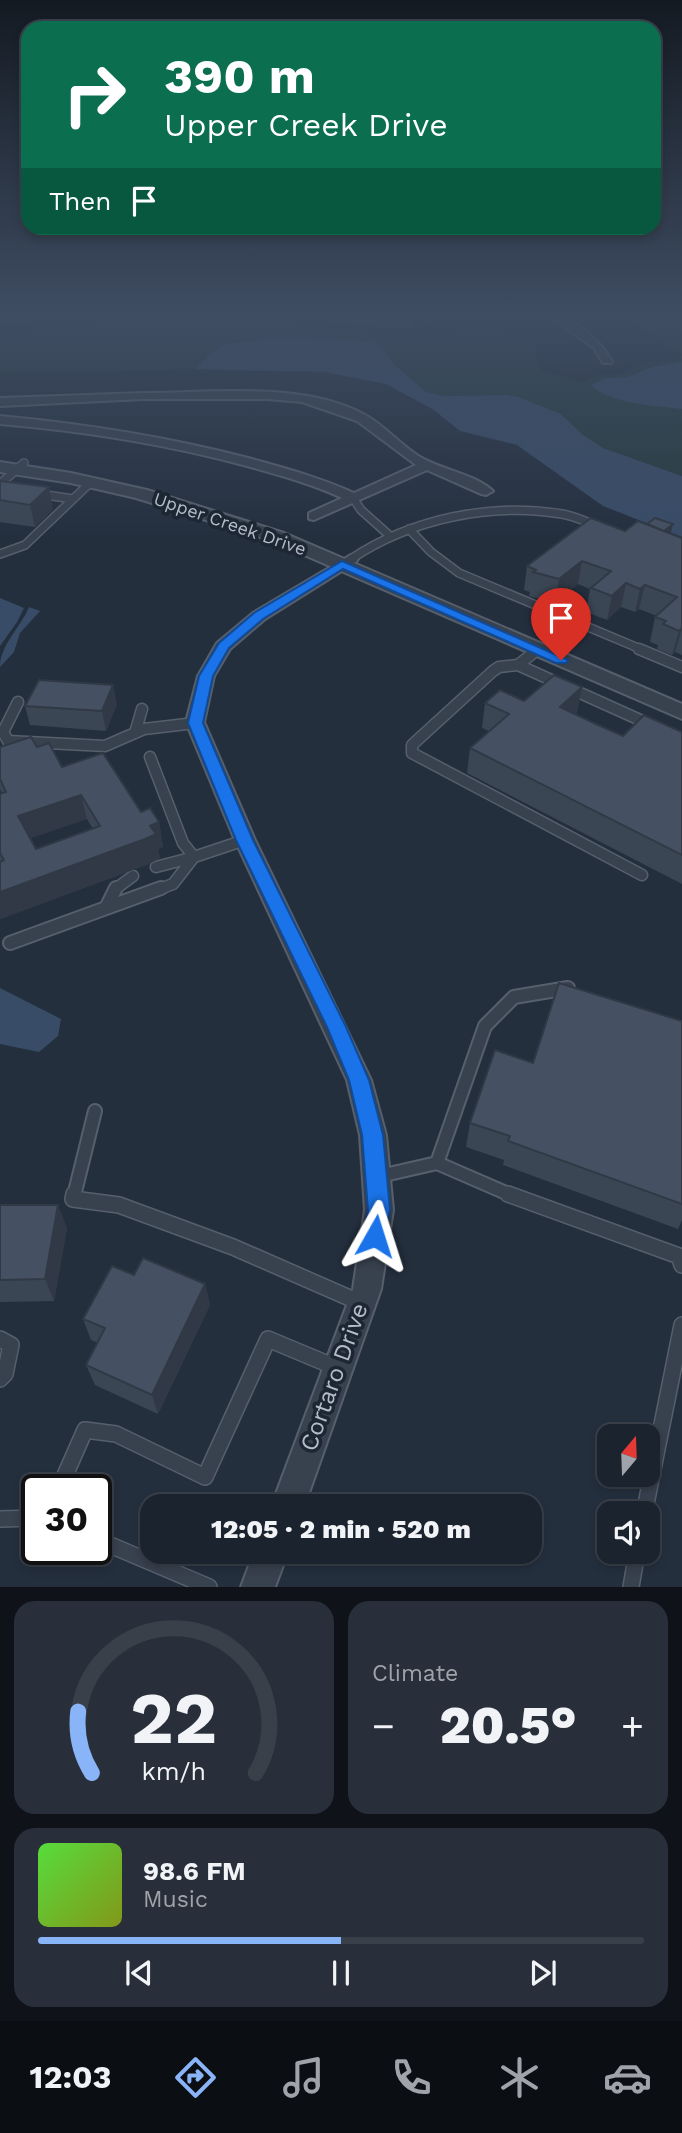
<!DOCTYPE html>
<meta charset="utf-8">
<style>
body{margin:0;font-family:"Work Sans",sans-serif;background:#282f3a;color:#f1f3f6;height:100vh;display:flex;flex-direction:column;font-size:26px;white-space:nowrap}
*{box-sizing:border-box;margin:0}
p{font-size:23px;color:#a0a4aa}
.icon{flex:none;width:38px;height:38px;fill:none;stroke:currentColor;stroke-width:2;stroke-linecap:round;stroke-linejoin:round}
.map{position:relative;height:1587px;overflow:hidden}
.side{display:flex;flex-direction:column;gap:14px;padding:14px;background:#0f1319;flex:1}
.side>*{flex:none}
.top-card{position:absolute;left:21px;top:21px;width:640px;height:214px;border-radius:21px;box-shadow:0 4px 10px #0003,0 0 0 2px #39404a;background:#0b6e4f;color:#fff;overflow:hidden}
.needle{width:46px;rotate:19deg}
.controls{position:absolute;left:597px;top:1424px;display:grid;gap:14px}
.controls a{display:grid;place-items:center;width:63px;height:63px;border-radius:14px;background:#1b232e;box-shadow:0 4px 10px #0003,0 0 0 2px #39404a;font-size:35px}
.speed{position:absolute;left:21px;top:1474px;display:flex;gap:14px;font-size:35px;font-weight:700;text-align:center}
.speed>*{display:grid;place-content:center;width:91px;height:91px;border-radius:50%;background:#1b232e;box-shadow:0 4px 10px #0003,0 0 0 2px #39404a;line-height:1}
.speed .limit{border:4px solid #111;border-radius:10px;background:#fff;color:#111}
.pin{position:absolute;display:grid;place-items:center;width:60px;height:60px;color:#fff;margin:-72px -30px;border-radius:50% 50% 50% 0;rotate:-45deg;box-shadow:0 0 7px #0007}
.pin .icon{rotate:45deg}
.me{position:absolute;width:77px;margin:-38px;rotate:6deg;stroke-linejoin:round;filter:drop-shadow(0 0 5px #0008)}
.turn{display:flex;align-items:center;gap:24px;height:147px;padding:0 28px;font-size:32px}
.turn .icon{width:91px;height:91px;stroke-width:2.5}
.turn b{display:block;font-size:49px;line-height:60px}
.then{display:flex;align-items:center;height:66px;padding:0 28px;background:#0003;gap:14px;font-size:26px}
.big{font-size:52px;font-weight:800;line-height:1.1}
.side .card{flex:1;display:flex;flex-direction:column;justify-content:center;gap:10px;min-width:0;padding:0 24px;border-radius:21px;background:#282f3a}
.side .dial{align-items:center;gap:0}
.dial svg{height:182px;overflow:visible;fill:none;stroke:#39404a;stroke-width:7;stroke-linecap:round;text-anchor:middle}
.dial text{fill:#f1f3f6;stroke:none}
.song{display:flex;align-items:center;gap:21px}
.cover{width:84px;height:84px;border-radius:10px;background:linear-gradient(135deg,hsl(110 70% 55%),hsl(70 70% 35%))}
.played{height:7px;border-radius:4px;background:linear-gradient(90deg,#8ab4f8 50%,#39404a 50%)}
.keys{display:flex;justify-content:space-around;direction:ltr}
.heat{display:flex;justify-content:space-between;align-items:center;font-size:38px;direction:ltr}
.side .tiles{flex:1;display:grid;gap:14px;grid-template-columns:1fr 1fr}
.card:last-child{grid-column:span 2}
.trip{position:absolute;left:140px;top:1494px;width:402px;height:70px;border-radius:21px;background:#1b232e;box-shadow:0 4px 10px #0003,0 0 0 2px #39404a;font-weight:800;line-height:70px;text-align:center}
.menu{display:flex;height:112px;justify-content:space-around;align-items:center;background:#0b0e12;color:#a0a4aa}
.menu .icon{width:49px;height:49px}
.menu .current{color:#8ab4f8}
.menu b{font-size:32px;color:#f1f3f6}
.map>svg:first-child{display:block}
</style>
<div class="map">
<svg width="682" height="1587" viewBox="0 0 682 1587">
<rect width="100%" height="100%" fill="#242f3e"/>
<path fill="#263c3f" d="M156,316H235L412,336L496,327L534,342L540,370L583,382L598,375L624,374L637,364L676,360L682,356V476L603,448L582,434L561,414L519,397L506,395L445,396L426,392L392,362L380,345L364,340L279,337L239,340L220,346L195,369L0,373V335Z
M623,316H682V354Z"/>
<path fill="#394c67" d="M279,337L369,341L380,345L392,362L426,392L445,396L506,395L519,397L561,414L582,434L603,448L682,476V537L603,506L517,445L460,431L434,410L386,384L325,372L195,369L212,352L227,343Z
M682,362V409C657,406 610,404 591,385L607,378L628,377L652,367Z
M0,598L24,608L17,622L0,646Z
M29,607L40,611L20,633L14,652L0,667C0,645 21,627 29,607Z
M0,988L61,1019L58,1036L39,1052L0,1044Z"/>
<g fill="none" stroke-linecap="round" stroke-linejoin="round">
<g stroke="#565f6c" stroke-width="10">
<path id="service-far3" d="M0,484L24,463
M39,494L73,499
M353,498L361,510L390,536
M409,529L431,552L459,573L643,650
M0,554L25,545L91,482
M351,559C411,519 491,502 562,514C575,516 586,522 598,526"/>
</g>
<g stroke="#565f6c" stroke-width="13">
<path id="service-far2" d="M639,649L682,667
M537,650L518,665L649,724
M518,665L499,667L493,671L412,745V753L642,875
M18,702L3,732L8,741L105,746L144,729L195,723
M135,733L142,709
M150,757L183,843L194,857L156,867
M114,890L133,876
M157,890L173,884L194,857L245,840"/>
</g>
<g stroke="#565f6c" stroke-width="16">
<path id="service-far1" d="M106,908L116,888
M10,943L161,888
M437,1163L513,1196
M380,1176L437,1163L485,1026L514,997L568,988
M74,1196L95,1111"/>
</g>
<g stroke="#565f6c" stroke-width="18">
<path id="service" d="M74,1194L73,1199L119,1205L233,1247L361,1303
M508,1194L679,1256L682,1265
M0,1339L11,1345L5,1374L0,1379
M59,1489L85,1430L116,1434L205,1477L268,1339L335,1367
M644,1514L682,1325
M0,1519L37,1518
M96,1539L209,1587
M631,1587L637,1552"/>
</g>
<g stroke="#565f6c" stroke-width="4">
<path id="minor" d="M549,316C573,315 600,341 612,361L611,363H603L594,348Z
M143,393C211,393 304,381 365,415C385,426 401,445 420,457C442,470 475,474 493,491L486,495L481,494L427,470L314,520L309,519V513L342,498C312,484 279,475 247,466C166,444 83,431 0,424V416C85,424 169,437 252,459C287,469 321,478 354,493L416,465L357,421L302,402L267,399H143L0,406V398Z
M351,555L356,556L358,559L356,562L265,619L230,649L214,676L204,722L255,840L371,1080L386,1135L393,1210L381,1289L304,1507H271L353,1289L365,1210L360,1135L347,1080L235,840L186,722L198,676L217,643L253,613Z
M254,1552H288L275,1587H241Z"/>
</g>
<g stroke="#565f6c" stroke-width="4">
<path id="tertiary" d="M0,462L71,473L147,490L284,533L682,704V719L272,541L136,498L71,483L0,472Z"/>
</g>
<use href="#service-far3" stroke="#38414e" stroke-width="7"/>
<use href="#service-far2" stroke="#38414e" stroke-width="10"/>
<use href="#service-far1" stroke="#38414e" stroke-width="12"/>
<use href="#service" stroke="#38414e" stroke-width="15"/>
<use href="#minor" fill="#38414e" fill-rule="evenodd"/>
<use href="#tertiary" fill="#38414e" fill-rule="evenodd"/>
</g>
<path fill="#3b4654" fill-rule="evenodd" d="M0,316H33L31,322L0,323Z
M285,316H413L412,327L398,328Z
M419,316H465L429,323Z
M0,481L53,509L35,527L0,522Z
M625,531L671,533L682,538V655L675,652L672,655L657,649L658,645L650,642L655,617L657,616L639,609L635,612L621,607L607,620L586,612L590,589L578,584L555,603L529,596L530,592L524,590L527,566Z
M582,687L577,712L575,714L623,736L682,732V884L467,773L470,748L489,731L482,728L485,703L524,701Z
M117,704L106,731L30,725L25,706Z
M0,747H37L62,767L159,822L163,847L158,849L160,858L149,864L0,919V794H2L0,789ZM87,819L93,829L36,849L30,838Z
M682,1021V1220L678,1229L503,1165L504,1160L466,1147L470,1123L533,1063Z
M0,1205L67,1228L54,1301L0,1302Z
M134,1275L205,1284L210,1305L158,1414L95,1385L86,1365L98,1343L91,1340L83,1319Z"/>
<path fill="#303945" d="M430,316H465L429,323Z
M49,487L53,509L35,527L30,505Z
M673,524L670,536L664,531Z
M582,561L578,584L555,603L559,579Z
M626,583L621,607L607,620L612,596Z
M645,585L639,609L635,612L640,589Z
M682,628L675,652L672,655L679,631Z
M113,685L117,704L106,731L102,711Z
M582,687L577,712L556,732L560,707Z
M81,795L87,819L25,840L18,816Z
M159,822L163,847L158,849L160,858L149,864L0,919V892Z
M58,1205L67,1228L54,1301L45,1279Z
M205,1284L210,1305L158,1414L152,1395Z"/>
<path fill="#455162" stroke="#303945" stroke-width="2" fill-rule="evenodd" d="M377,316H413V317L398,318Z
M0,481L49,487L30,505L0,500Z
M591,518L625,531L638,521L682,538V628L679,631L663,624L666,621L655,617L677,597L645,585L640,589L626,583L612,596L591,588L611,571L582,561L559,579L533,572L536,570L527,566Z
M655,518L673,524L664,531L647,524Z
M554,675L582,687L560,707L596,724L623,736L644,715L682,732V855L470,748L509,714L485,703L500,690L524,701Z
M39,680L113,685L102,711L25,706Z
M31,737L37,747L49,743L62,767L103,753L141,812L150,808L159,822L150,826L156,834L145,839L0,892V862L4,860L0,853V794L6,792L0,779V747ZM81,795L100,826L36,849L18,816Z
M559,983L682,1021V1204L508,1141L510,1136L470,1123L495,1050L533,1063Z
M0,1205H58L45,1279L0,1280Z
M143,1258L205,1284L152,1395L86,1365L105,1328L83,1319L112,1266L134,1275Z"/>
<linearGradient id="sky" x2="0" y2="1"><stop stop-color="#141a22"/><stop offset="0.59" stop-color="#3f4d63"/><stop offset="1" stop-color="#3f4d63" stop-opacity="0"/></linearGradient>
<rect width="682" height="538" fill="url(#sky)"/>
<path fill="#1a73e8" stroke="#114b97" stroke-width="2" d="M342,561L568,660L566,663H556L343,569L263,619L229,648L213,676L203,723L253,840L346,1027L369,1080L383,1135L390,1210L383,1244L375,1247L367,1244L364,1236L368,1210L362,1135L349,1080L327,1027L236,840L188,723L199,676L219,643L254,613Z"/>
<g text-anchor="middle" stroke-width="7" stroke-linejoin="round" paint-order="stroke">
<g font-size="18" fill="#b4bcc9" stroke="#1d2633">
<text transform="translate(230 524) rotate(19)" y="6">Upper Creek Drive</text>
</g>
<g font-size="24" fill="#b4bcc9" stroke="#1d2633">
<text transform="translate(334 1377) rotate(-70)" y="8">Cortaro Drive</text>
</g>
</g>
</svg>
<div class="controls">
<a><svg class="needle" viewBox="-14 -14 28 28"><path d="M0-13l5 13h-10z" fill="#e53935"/><path d="M0 13l5-13h-10z" fill="#a0a4aa"/></svg></a>
<a><svg class="icon" aria-label="sound" viewBox="0 0 24 24"><path d="M4 9h4l5-4v14l-5-4H4zM17 9q2 3 0 6"/></svg></a>
</div>
<div class="speed"><div class="limit">30</div></div>
<div class="pin" style="left:561px;top:660px;background:#d93025"><svg class="icon" aria-label="arrive" viewBox="0 0 24 24"><path d="M6 21V4h12l-3 4 3 4H6"/></svg></div>
<svg class="me" style="left:375px;top:1236px" viewBox="-20 -20 40 40"><path d="M0-17L14 15 0 8-14 15z" fill="#1a73e8" stroke="#fff" stroke-width="4"/></svg>
<div class="trip">12:05 · 2 min · 520 m</div>
<div class="top-card">
<div class="turn"><svg class="icon" aria-label="right" viewBox="0 0 24 24"><path d="M7 20v-9h11M14 6l5 5-5 5"/></svg><div><b>390 m</b>Upper Creek Drive</div></div>
<div class="then">Then<svg class="icon" aria-label="arrive" viewBox="0 0 24 24"><path d="M6 21V4h12l-3 4 3 4H6"/></svg></div>
</div>
</div>
<section class="side">
<div class="tiles">
<div class="card dial"><svg viewBox="0 0 100 80">
<path d="M14 69A42 42 0 1 1 86 69"/>
<path d="M14 69A42 42 0 0 1 8 42" stroke="#8ab4f8"/>
<text x="50" y="56" font-size="32" font-weight="700">22</text>
<text x="50" y="72" font-size="11">km/h</text>
</svg></div>
<div class="card"><p>Climate</p>
<div class="heat"><a>−</a><b class="big">20.5°</b><a>+</a></div>
</div>
<div class="card">
<div class="song"><i class="cover"></i><div><b>98.6 FM</b><p>Music</p></div></div>
<div class="played"></div>
<div class="keys"><svg class="icon" aria-label="previous" viewBox="0 0 24 24"><path d="M18 5L8 12l10 7zM5 5v14"/></svg><svg class="icon" aria-label="pause" viewBox="0 0 24 24"><path d="M8 5v14M16 5v14"/></svg><svg class="icon" aria-label="next" viewBox="0 0 24 24"><path d="M6 5l10 7-10 7zM19 5v14"/></svg></div>
</div>
</div>
</section>
<nav class="menu">
<b>12:03</b>
<svg class="icon current" aria-label="directions" viewBox="0 0 24 24"><path d="M12 3l9 9-9 9-9-9zM9 14v-3h6M13 9l2 2-2 2"/></svg>
<svg class="icon" aria-label="music" viewBox="0 0 24 24"><path d="M9 18V5l10-2v13"/><circle cx="6" cy="18" r="3"/><circle cx="16" cy="16" r="3"/></svg>
<svg class="icon" aria-label="phone" viewBox="0 0 24 24"><path d="M5 4h4l2 5-3 2q2 4 5 5l2-3 5 2v4C11 20 4 13 5 4z"/></svg>
<svg class="icon" aria-label="climate" viewBox="0 0 24 24"><path d="M12 3v18M4 7l16 10M4 17L20 7"/></svg>
<svg class="icon" aria-label="car" viewBox="0 0 24 24"><path d="M5 17H2v-5l4-1 3-4h7l3 4 3 1v5h-3M9 17h6M6 11h13"/><circle cx="7" cy="17" r="2"/><circle cx="17" cy="17" r="2"/></svg>
</nav>
